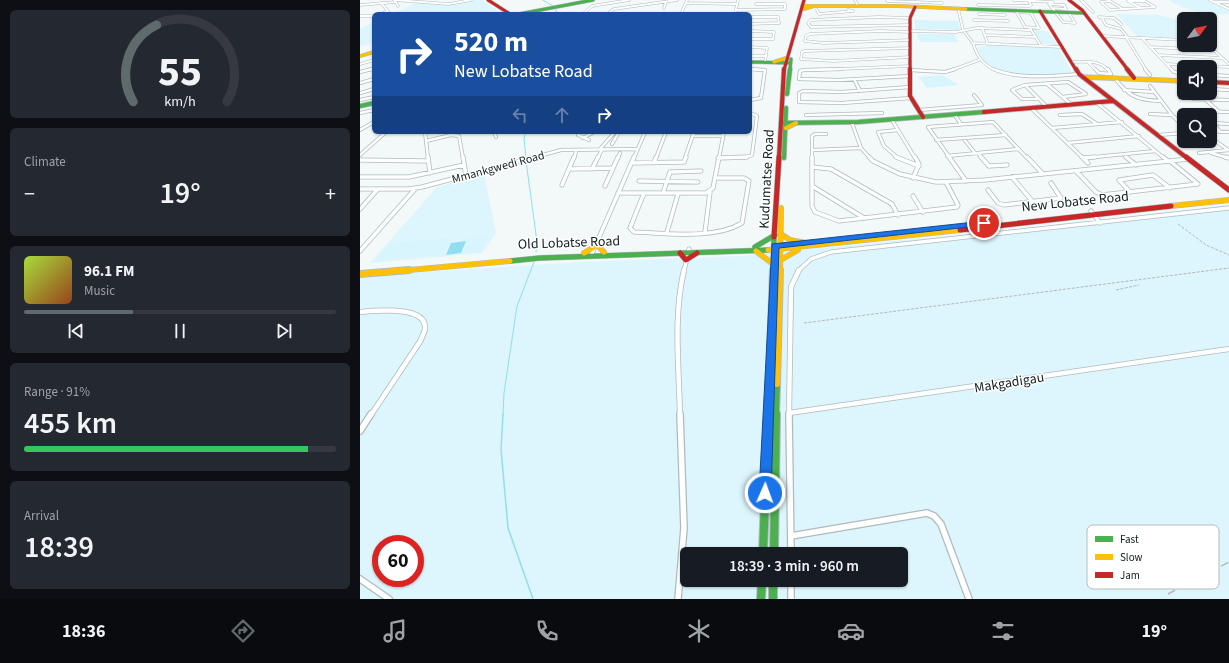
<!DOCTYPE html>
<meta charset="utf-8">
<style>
body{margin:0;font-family:"Source Sans 3",sans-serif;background:#242831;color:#f1f3f6;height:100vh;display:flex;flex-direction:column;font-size:15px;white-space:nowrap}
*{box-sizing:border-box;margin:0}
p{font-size:13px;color:#9ea1a6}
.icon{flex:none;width:22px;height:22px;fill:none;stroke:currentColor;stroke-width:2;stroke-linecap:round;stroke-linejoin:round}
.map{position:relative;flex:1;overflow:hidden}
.drawer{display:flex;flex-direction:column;gap:10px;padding:10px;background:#0d0f14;width:360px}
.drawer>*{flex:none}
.hud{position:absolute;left:12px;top:12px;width:380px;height:122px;border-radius:6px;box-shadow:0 1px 3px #0004;background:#1a4fa0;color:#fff;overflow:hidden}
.needle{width:26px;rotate:58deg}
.controls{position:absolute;left:817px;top:12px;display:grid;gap:8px}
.controls a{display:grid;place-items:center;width:40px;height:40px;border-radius:6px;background:#171b24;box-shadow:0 1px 3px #0004;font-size:20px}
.speed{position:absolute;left:12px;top:535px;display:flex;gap:8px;font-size:20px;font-weight:700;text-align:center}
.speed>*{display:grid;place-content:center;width:52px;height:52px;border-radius:50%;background:#171b24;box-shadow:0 1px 3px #0004;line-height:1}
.speed .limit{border:6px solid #d22;background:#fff;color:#111}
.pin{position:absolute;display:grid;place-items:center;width:34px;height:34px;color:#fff;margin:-17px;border:2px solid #fff;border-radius:50%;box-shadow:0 1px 4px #0007}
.me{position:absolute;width:44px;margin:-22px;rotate:2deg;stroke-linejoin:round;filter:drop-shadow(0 0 3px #0008)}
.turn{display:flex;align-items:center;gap:14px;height:84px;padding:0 16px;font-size:18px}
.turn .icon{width:52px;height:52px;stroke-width:2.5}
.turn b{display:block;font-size:28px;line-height:34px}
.lanes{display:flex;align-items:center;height:38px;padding:0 16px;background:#0003;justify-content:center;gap:20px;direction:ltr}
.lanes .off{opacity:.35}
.big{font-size:30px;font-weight:600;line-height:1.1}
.drawer .tile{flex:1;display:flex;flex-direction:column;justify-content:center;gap:6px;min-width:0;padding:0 14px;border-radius:6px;background:#242831}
.drawer .dial{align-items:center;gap:0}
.dial svg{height:104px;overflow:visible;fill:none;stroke:#363941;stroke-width:7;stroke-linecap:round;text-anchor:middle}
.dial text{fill:#f1f3f6;stroke:none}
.song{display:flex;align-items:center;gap:12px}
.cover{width:48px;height:48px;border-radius:6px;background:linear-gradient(135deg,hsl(80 70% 55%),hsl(20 70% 35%))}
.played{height:4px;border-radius:2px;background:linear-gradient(90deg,#5f6a6d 35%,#363941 35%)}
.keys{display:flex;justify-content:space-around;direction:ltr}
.heat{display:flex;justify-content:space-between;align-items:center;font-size:22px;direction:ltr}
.charge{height:6px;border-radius:3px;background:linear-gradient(90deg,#34c759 91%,#363941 0)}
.trip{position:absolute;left:320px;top:547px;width:228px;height:40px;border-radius:6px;background:#171b24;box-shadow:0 1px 3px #0004;font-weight:600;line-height:40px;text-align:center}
.dock{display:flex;height:64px;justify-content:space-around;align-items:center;background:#090b0e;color:#9ea1a6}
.dock .icon{width:28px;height:28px}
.dock .current{color:#5f6a6d}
.dock b{font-size:18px;color:#f1f3f6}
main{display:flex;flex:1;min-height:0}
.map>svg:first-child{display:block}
</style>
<main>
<section class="drawer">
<div class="tile dial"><svg viewBox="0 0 100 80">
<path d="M14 69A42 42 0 1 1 86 69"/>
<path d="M14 69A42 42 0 0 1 32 10" stroke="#5f6a6d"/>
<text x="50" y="56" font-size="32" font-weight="700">55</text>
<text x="50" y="72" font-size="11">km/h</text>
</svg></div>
<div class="tile"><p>Climate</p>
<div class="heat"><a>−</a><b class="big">19°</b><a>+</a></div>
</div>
<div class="tile">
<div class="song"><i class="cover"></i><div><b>96.1 FM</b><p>Music</p></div></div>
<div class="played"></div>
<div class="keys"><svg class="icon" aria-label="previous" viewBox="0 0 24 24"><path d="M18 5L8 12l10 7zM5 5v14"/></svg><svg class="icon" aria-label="pause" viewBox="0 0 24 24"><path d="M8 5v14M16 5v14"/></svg><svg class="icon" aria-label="next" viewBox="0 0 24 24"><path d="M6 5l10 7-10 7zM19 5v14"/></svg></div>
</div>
<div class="tile"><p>Range · 91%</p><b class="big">455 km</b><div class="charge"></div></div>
<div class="tile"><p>Arrival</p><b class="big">18:39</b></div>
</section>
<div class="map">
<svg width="869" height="599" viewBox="0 0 869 599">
<rect width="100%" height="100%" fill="#f3f8f9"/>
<path fill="#ddf5fc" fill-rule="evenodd" d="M114,0H122L141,13L32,14L56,3L88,5Z
M808,0H847L869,11V14L849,15L821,7Z
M756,14L799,15L824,22V38L777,36Z
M14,22V44L0,46V29Z
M673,30L688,31L697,45L682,44Z
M629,45L698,48L713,74L680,76L647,74L622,62L618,47Z
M124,174L136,233L122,253L10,263L77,187Z
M869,205V599H0V278L61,272L220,262L380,256L649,230ZM21,544H55V578H21ZM327,554H541V580H327Z"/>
<path fill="#d8f4fc" d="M554,20L598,21L600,30L556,29Z
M557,34H594L598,42H560Z
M583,75L598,85L567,88L558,77Z
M127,235L121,252L102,254L108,237Z
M91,238L84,254L18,260L32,243Z"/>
<path fill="#92ddf0" d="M106,241L101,253L86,255L91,243Z"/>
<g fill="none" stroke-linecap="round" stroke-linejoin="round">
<path stroke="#92ddf0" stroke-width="1" d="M183,0L193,6
M196,8V14
M166,132L164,138L166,159
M166,161L177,242L176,252
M143,415L144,393L157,306L174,262"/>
<path stroke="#92ddf0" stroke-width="1.5" d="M143,414L141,449L148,528L173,599"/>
<g stroke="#b1bbbd" stroke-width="3">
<path id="street-far4" d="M34,0L89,4L111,0
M495,0L498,6
M654,0L693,2
M721,0L733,12
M748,0L763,9
M850,0L869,9
M527,1L582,3
M750,1L741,2L750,10L795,7L785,1H769
M768,1L781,8
M855,2H869
M23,3L36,2L38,6
M326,3L376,4
M0,5L23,3H21
M618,5L669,6L671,5L669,0
M304,8L306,2
M598,8L603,30L613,43
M692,8L706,9L704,5L689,4L703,22L715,23L709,13
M376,10L425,9V4H396
M457,10L459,14L493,11L488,10
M656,11L665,27L679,28L671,13L657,12
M21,14L28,11L22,4
M223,14L232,6L269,0
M247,14L254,9L317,0
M321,14L327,0
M375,14L378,0
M619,14L645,15
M0,16H14
M390,17H418L419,23L390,24
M739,17L754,18L761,24
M550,18L518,17L451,20L448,23L451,27L550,25
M742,18L746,25L761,29L768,38
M614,20L648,21
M622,28L628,44
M670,28L681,46
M390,31L414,32L413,39H390
M550,31L596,32L617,28L671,30
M550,32L521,31L450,34L446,36L445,41L464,43L550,40
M625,35L676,37
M742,36L824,40
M766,37L786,70
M782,38L812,70
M850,41H852
M848,45L869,64
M390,47L407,48L405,62
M790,47L853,50
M550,48L445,51L442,52L441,59L473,61L550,57
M798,55L862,58
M390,56H406
M711,62C724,62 738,59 748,70
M728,62L736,70
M0,64L14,60
M807,64L869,67
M390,69L398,70
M9,70L14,68
M456,70L550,66
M592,70L619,60
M635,70C622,64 617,56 613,43L702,47"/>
</g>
<g stroke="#b1bbbd" stroke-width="4">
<path id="street-far3" d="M390,69L405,70L401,98L390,100
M482,69L444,70L440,71L439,79L479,80L550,76
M633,69C659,80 691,76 719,74
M735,69L739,73L751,74L748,69
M785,69L790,75
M811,69L814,72L824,74
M550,70L585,72L595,69
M0,72L12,69
M850,75L869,76
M754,77C769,97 777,100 801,101
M494,79L500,91
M817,80L824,89
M0,83L14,79
M687,84L712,105
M665,85L687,107
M790,86L812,115L824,127
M550,87L482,92L443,91L439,93V102L482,103L551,98
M850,89L869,90
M764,90L794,92
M0,93L14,89
M826,93L833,99L869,100
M679,99H662L652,90L665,85L708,82L726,94L703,97
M0,100L14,97
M846,100L858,111
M737,103L804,158
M671,108L723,158
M559,110L622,105L614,95
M843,111L869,112
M0,113L14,110
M594,114L601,124
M790,114L812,115
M446,115L522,113
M700,115L722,114L737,124
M850,119L860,132
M532,120L555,158
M492,123L501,148L510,158
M853,123L869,124
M692,128L762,122
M0,130L14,122
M538,130L518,132L524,146L538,158
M850,131L869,132
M65,132L68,158
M134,132L136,137
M218,135L229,140
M798,135L824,133
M332,136H363
M850,137L868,150
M223,138L234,132
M603,138L615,153
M576,140L646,135
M66,141L91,135L99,136L103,158
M707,143L779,136
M252,144L259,132
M240,149L254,133
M453,150L501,148
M618,153L622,158
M839,153L869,150
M851,153L868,158
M763,154L768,158
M0,155L26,132
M587,156L659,149
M172,158L201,150L277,149
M214,158L216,152
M238,158L242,149
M258,158L260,153
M274,158L285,132
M296,158L306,132
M325,158L334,132
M359,158L364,132
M384,158L392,155L397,116L390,113
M452,158V136L455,134H466
M590,158L568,127L633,122L667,158
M725,158L795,151"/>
</g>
<g stroke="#b1bbbd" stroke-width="5">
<path id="street-far2" d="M68,157L70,173
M103,157L106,176
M452,157V206L455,212L479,221L597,207L598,205L586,182
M509,157L513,161L540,174L576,182L625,180L829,159
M536,157L559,166
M589,157L606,181
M621,157L629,166L647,165
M667,157L683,174
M722,157L728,163
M766,157L776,165
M803,157L808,161
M865,157L869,158
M358,158L387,157
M723,158L735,157
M0,160L68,161
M271,163L324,162L326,157
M294,163L296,157
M452,167L471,169L532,204L538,215
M209,169L253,168
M232,169L238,157
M716,171L736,192L742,195L838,184L810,161
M0,177H49L104,165
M652,177L673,202
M553,178L559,164L555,157
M279,181L338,182
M202,185L214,157
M245,186L258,157
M452,186L504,218
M0,189H49L62,187L175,157
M628,190L638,203L644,205L701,198L691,183
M770,192L759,180L793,175L810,188
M258,193H346L353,188L359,157
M284,193L270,228L274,232C306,233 354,240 382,223L389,181L384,178H355
M303,193L310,172L341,171
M553,196L563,212
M0,209L18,189
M731,211L740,223
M307,232L318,194
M345,232L350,192
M0,251L55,189
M231,256L274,157
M324,271L329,249
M438,271L451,259L471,252L869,208"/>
</g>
<g stroke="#b1bbbd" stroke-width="6">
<path id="street-far1" d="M0,312C14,311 66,305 65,328C65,332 62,336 61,340L11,415
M429,413L869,349
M320,415C319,367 313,317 324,270
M429,415L431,287L439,270"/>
</g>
<g stroke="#b1bbbd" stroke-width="8">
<path id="street" d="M429,414L431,554
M0,431L11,414
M431,536L567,513L574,516L581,524L609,599
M0,579L29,599
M431,580V599
M318,599L324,528L320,414"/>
</g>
<g stroke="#b1bbbd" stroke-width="4">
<path id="fast-far4" d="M606,9L724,13
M159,14L233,0
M390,62L430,63
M430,70L431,59"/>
</g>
<g stroke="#b1bbbd" stroke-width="5.5">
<path id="fast-far3" d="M427,94L430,69
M0,106L14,103
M421,123L498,122L624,112
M424,158L426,108"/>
</g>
<g stroke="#b1bbbd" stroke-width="6">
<path id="fast-far2" d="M395,247L415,235
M150,261L180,258L408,250
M413,271L414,237"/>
</g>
<g stroke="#b1bbbd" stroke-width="8">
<path id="fast-far1" d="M408,415L413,270
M416,415L417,384"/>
</g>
<g stroke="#b1bbbd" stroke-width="10">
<path id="fast" d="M403,554L408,414
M414,554L416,414
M413,580V599
M401,599L402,580"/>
</g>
<g stroke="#b1bbbd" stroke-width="4">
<path id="slow-far3" d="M442,6H539L606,9
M444,9L454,6
M144,14L145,12
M0,56L14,52
M414,62L426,58"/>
</g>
<g stroke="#b1bbbd" stroke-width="5.5">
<path id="slow-far2" d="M723,77L824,81
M426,128L436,123"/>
</g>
<g stroke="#b1bbbd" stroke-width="6">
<path id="slow-far1" d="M811,206L869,200
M421,234L430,240L446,243
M408,250L600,230
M396,251L413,264
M224,253L237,245L244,252
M419,261L438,250
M38,271L150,261
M420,271L421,208"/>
</g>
<g stroke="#b1bbbd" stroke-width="8">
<path id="slow" d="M0,274L49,270
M417,384L420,270"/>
</g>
<g stroke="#b1bbbd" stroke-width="4">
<path id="jam-far2" d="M128,0L150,14
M709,0L722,10L768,70
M680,11L716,70
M424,70L444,0
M550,70V18L555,7"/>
</g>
<g stroke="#b1bbbd" stroke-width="5.5">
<path id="jam-far1" d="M550,69V96L563,117
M716,69L719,74L827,158
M767,69L774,78
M850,82L869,83
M624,112L753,101
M419,158L424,69"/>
</g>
<g stroke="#b1bbbd" stroke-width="6">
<path id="jam" d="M826,157L869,190
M600,230L811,206
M414,237L419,157
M320,253L326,260L337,253"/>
</g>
<use href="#street-far4" stroke="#fdfefe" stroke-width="2"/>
<use href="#street-far3" stroke="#fdfefe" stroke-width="2.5"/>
<use href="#street-far2" stroke="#fdfefe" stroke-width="3.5"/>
<use href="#street-far1" stroke="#fdfefe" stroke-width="4.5"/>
<use href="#street" stroke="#fdfefe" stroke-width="5.5"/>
<use href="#fast-far4" stroke="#4caf50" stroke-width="3"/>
<use href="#fast-far3" stroke="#4caf50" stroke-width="4"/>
<use href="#fast-far2" stroke="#4caf50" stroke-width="5"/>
<use href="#fast-far1" stroke="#4caf50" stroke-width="6"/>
<use href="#fast" stroke="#4caf50" stroke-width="8"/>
<use href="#slow-far3" stroke="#ffc107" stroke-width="3"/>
<use href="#slow-far2" stroke="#ffc107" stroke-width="4"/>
<use href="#slow-far1" stroke="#ffc107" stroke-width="5"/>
<use href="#slow" stroke="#ffc107" stroke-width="6"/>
<use href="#jam-far2" stroke="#c62828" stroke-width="3"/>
<use href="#jam-far1" stroke="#c62828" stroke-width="4"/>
<use href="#jam" stroke="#c62828" stroke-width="5"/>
<path stroke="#b6b8b9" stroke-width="1" stroke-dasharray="3 1.5" stroke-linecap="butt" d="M818,224L846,245L869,255
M756,290L779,285
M444,323L869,268"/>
<path stroke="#b6b8b9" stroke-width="1.5" stroke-dasharray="8 4" stroke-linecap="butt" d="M808,594L869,562"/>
</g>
<path fill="#1a73e8" stroke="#114b97" d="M624,221L627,222V225L419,248L411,493L409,497L405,499L401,497L399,493L412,244Z"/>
<g text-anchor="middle" stroke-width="3" stroke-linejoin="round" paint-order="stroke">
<g font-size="12" fill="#0f1e22" stroke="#fff">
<text transform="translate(138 167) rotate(-15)" y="4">Mmankgwedi Road</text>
</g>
<g font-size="14" fill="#0f1e22" stroke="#fff">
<text transform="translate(406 179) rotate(-87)" y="5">Kudumatse Road</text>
<text transform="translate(715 201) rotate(-6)" y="5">New Lobatse Road</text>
<text transform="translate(209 242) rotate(-2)" y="5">Old Lobatse Road</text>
<text transform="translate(649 382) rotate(-9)" y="5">Makgadigau</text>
</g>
</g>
<rect x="727" y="525" width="132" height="64" rx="6" fill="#fff" stroke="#b7bcbd" stroke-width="1"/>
<rect x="735" y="536" width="18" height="6" fill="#4caf50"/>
<rect x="735" y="554" width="18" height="6" fill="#ffc107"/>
<rect x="735" y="572" width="18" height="6" fill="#c62828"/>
<g font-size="11" fill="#0f1e22">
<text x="760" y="543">Fast</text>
<text x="760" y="561">Slow</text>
<text x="760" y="579">Jam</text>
</g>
</svg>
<div class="controls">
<a><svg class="needle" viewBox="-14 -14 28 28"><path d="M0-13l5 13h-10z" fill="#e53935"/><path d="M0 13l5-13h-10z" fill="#9ea1a6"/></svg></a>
<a><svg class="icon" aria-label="sound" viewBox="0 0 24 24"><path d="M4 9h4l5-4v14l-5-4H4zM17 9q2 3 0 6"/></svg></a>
<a><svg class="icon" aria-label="search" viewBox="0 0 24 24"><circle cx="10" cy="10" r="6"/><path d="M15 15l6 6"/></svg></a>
</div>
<div class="speed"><div class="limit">60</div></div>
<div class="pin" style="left:624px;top:223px;background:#d93025"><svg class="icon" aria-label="arrive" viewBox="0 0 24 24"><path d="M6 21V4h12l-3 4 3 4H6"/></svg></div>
<svg class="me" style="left:405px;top:493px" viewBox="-20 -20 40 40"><circle r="17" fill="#1a73e8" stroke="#fff" stroke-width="3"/><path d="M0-11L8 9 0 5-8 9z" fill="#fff"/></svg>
<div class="trip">18:39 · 3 min · 960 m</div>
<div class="hud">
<div class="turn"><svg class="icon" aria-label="right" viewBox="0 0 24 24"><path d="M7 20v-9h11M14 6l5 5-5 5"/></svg><div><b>520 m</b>New Lobatse Road</div></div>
<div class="lanes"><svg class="icon off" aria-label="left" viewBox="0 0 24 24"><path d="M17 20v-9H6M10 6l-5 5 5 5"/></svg><svg class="icon off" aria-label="ahead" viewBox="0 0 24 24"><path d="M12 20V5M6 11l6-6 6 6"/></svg><svg class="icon" aria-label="right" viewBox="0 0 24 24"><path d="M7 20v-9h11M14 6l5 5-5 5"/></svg></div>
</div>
</div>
</main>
<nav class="dock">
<b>18:36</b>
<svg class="icon current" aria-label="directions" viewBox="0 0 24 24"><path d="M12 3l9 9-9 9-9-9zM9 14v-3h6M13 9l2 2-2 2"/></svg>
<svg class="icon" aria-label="music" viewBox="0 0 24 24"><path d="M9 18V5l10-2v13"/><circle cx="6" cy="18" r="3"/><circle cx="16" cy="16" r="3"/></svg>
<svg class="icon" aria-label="phone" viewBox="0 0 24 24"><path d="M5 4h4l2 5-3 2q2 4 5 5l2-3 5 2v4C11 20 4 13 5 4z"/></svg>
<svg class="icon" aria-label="climate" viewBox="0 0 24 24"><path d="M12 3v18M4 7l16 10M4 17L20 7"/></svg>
<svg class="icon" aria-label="car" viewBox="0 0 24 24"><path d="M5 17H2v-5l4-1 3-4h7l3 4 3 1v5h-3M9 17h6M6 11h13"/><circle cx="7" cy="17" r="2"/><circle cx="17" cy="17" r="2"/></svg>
<svg class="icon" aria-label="filters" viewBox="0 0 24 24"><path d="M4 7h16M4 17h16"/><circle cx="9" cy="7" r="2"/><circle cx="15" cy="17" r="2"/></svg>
<b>19°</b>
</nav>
